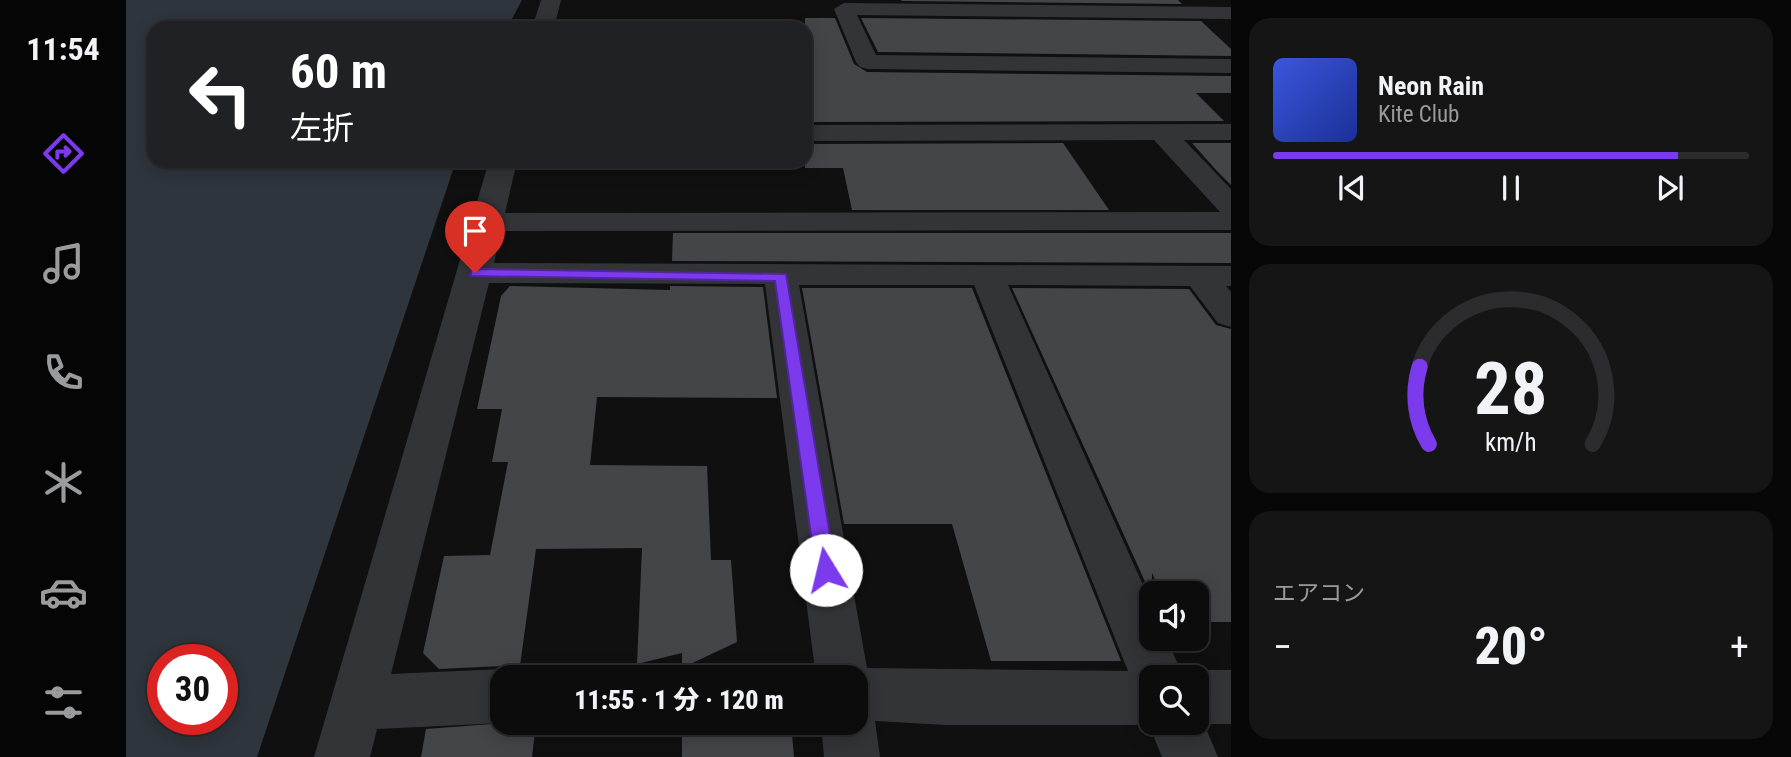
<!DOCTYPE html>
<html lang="ja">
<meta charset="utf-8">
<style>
body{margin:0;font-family:"Roboto Condensed","Noto Sans JP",sans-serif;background:#151516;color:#f1f3f6;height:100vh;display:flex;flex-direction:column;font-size:26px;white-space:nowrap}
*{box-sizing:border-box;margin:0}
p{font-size:23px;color:#9a9b9d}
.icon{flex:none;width:38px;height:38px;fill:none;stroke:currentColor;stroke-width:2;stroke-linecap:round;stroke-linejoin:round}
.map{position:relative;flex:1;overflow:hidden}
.details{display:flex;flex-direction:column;gap:18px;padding:18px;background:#070707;width:560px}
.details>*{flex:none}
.guide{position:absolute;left:21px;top:21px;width:665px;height:147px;border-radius:21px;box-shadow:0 4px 18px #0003,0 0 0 2px #2c2c2e;background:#202124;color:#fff;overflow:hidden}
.fabs{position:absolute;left:1013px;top:581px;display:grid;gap:14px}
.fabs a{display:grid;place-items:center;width:70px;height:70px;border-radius:14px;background:#0c0c0d;box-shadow:0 4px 18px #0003,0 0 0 2px #2c2c2e;font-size:35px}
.speed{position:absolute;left:21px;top:644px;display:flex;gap:14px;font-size:35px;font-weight:700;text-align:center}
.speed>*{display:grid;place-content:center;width:91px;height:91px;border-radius:50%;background:#0c0c0d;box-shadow:0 4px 18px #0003,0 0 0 2px #2c2c2e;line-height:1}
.speed .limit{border:10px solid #d22;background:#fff;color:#111}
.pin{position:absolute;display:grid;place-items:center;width:60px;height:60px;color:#fff;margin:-72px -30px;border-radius:50% 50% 50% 0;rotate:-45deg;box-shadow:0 0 7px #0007}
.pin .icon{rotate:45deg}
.me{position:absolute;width:77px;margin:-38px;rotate:351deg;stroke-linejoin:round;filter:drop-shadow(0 0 5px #0008)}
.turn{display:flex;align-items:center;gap:24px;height:147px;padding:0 28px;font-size:32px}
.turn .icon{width:91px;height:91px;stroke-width:2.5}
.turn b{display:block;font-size:49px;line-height:60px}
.big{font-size:52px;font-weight:800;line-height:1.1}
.details .tile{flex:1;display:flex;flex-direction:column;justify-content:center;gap:10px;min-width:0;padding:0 24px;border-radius:21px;background:#151516}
.details .dial{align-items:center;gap:0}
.dial svg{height:182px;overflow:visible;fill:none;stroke:#2c2c2e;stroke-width:7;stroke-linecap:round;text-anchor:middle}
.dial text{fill:#f1f3f6;stroke:none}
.song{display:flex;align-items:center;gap:21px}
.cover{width:84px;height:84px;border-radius:10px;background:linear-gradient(135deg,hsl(230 70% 55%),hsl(230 70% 35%))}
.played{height:7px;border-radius:4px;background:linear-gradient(90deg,#7c3aed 85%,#2c2c2e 85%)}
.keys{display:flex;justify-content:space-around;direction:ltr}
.heat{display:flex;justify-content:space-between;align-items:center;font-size:38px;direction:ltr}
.trip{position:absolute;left:364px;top:665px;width:378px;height:70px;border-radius:21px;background:#0c0c0d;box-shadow:0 4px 18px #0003,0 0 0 2px #2c2c2e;font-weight:800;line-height:70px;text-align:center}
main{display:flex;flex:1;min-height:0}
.tab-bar{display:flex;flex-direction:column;width:126px;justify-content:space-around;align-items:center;background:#050505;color:#9a9b9d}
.tab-bar .icon{width:49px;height:49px}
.tab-bar .selected{color:#7c3aed}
.tab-bar b{font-size:32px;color:#f1f3f6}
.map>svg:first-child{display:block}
</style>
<main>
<nav class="tab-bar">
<b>11:54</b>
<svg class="icon selected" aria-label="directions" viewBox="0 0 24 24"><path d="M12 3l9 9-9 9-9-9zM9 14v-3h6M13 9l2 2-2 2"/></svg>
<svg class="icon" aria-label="music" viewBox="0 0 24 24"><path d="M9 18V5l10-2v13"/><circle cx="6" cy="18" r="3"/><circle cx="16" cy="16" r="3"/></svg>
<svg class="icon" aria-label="phone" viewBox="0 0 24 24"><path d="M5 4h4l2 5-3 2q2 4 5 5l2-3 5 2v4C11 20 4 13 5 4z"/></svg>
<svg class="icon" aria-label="climate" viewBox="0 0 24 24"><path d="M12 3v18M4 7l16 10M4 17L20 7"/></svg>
<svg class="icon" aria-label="car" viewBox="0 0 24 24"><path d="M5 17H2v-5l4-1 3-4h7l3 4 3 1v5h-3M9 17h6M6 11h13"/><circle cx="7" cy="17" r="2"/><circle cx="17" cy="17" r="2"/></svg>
<svg class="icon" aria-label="filters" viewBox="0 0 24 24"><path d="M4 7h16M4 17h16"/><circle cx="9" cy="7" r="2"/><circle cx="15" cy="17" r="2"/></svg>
</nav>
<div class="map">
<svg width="1105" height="757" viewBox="0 0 1105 757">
<rect width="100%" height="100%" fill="#101011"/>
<path fill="#2f353c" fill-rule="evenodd" d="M0,0H396L381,28H28V161H330L131,757H0ZM37,660H96V719H37Z"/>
<path fill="#444549" d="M775,0H1052L1056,4L776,1Z
M679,18H709L728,64L741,72L1105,76V93H1070L1098,121L679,122Z
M735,18L1075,21L1105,49V56L752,52Z
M937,143L983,210H726L717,168H679V144Z
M1066,143H1105V185L1091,171Z
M547,233H1105V263L546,261Z
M384,286L544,290V286L637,287L651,398L471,397L464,465L581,466L585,560H605L611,642L556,668V653L511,664L516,548L410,549L393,673L376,666L313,669L297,653L318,556L364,555L382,462H366L376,409H351L375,296Z
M676,288H846L995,661H865L826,524H718Z
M886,288L1063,289L1090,325L1105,329V622H1071V593H1035L1026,573V597Z
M379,723H410L406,757H295L300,729Z
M556,723H665L668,757H556Z"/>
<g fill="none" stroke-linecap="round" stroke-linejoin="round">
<path fill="#333438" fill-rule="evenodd" d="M415,0H435L428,28H406Z
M718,3L1105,7V19L731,15L750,55L1105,59V73L742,69L734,67L730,62L708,9Z
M1105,124V140H1058L1105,189V230L375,231L368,263L1105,266V286H1100L1105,292V327L1092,323L1064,286L882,285L1026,605V639H1041L1057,676L1071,670H1105V724H1078L1092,757H1036L1023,725H820L749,721L754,757H698L695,723H730V677H690L639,284L363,283L265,674L376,669L395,677H376V723L251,729L244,757H188L363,161H391L379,213L1094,212L1028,140L679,141V125ZM673,285H848L1002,671L741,668ZM1026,677H1071V723H1026Z"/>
</g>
<path fill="#7c3aed" stroke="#51269a" stroke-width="2" d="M349,269L660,274L710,570L707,577L700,579L693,577L690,570L649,281L345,276V270Z"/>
</svg>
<div class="fabs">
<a><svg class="icon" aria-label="sound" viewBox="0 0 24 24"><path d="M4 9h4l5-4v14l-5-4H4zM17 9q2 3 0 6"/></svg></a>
<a><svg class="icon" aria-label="search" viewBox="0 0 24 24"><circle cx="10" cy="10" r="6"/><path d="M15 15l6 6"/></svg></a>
</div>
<div class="speed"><div class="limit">30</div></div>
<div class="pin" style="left:349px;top:273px;background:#d93025"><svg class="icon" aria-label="arrive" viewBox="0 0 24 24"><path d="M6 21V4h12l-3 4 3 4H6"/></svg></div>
<svg class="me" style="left:700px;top:570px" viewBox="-20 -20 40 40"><circle r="19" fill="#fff"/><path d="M0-13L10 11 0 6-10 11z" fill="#7c3aed"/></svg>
<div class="trip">11:55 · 1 分 · 120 m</div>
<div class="guide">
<div class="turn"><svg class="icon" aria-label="left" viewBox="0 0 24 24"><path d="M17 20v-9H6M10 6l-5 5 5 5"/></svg><div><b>60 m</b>左折</div></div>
</div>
</div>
<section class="details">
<div class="tile">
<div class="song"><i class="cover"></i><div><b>Neon Rain</b><p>Kite Club</p></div></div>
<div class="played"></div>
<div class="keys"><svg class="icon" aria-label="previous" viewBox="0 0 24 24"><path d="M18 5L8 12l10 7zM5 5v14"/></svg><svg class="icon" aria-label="pause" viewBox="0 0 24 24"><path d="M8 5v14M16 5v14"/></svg><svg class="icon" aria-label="next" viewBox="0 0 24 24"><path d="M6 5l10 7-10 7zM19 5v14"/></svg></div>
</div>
<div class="tile dial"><svg viewBox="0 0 100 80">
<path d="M14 69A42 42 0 1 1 86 69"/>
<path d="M14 69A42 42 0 0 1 10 35" stroke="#7c3aed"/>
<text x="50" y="56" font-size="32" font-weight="700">28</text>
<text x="50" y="72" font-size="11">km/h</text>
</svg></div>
<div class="tile"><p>エアコン</p>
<div class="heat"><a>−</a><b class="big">20°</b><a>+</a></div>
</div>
</section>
</main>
